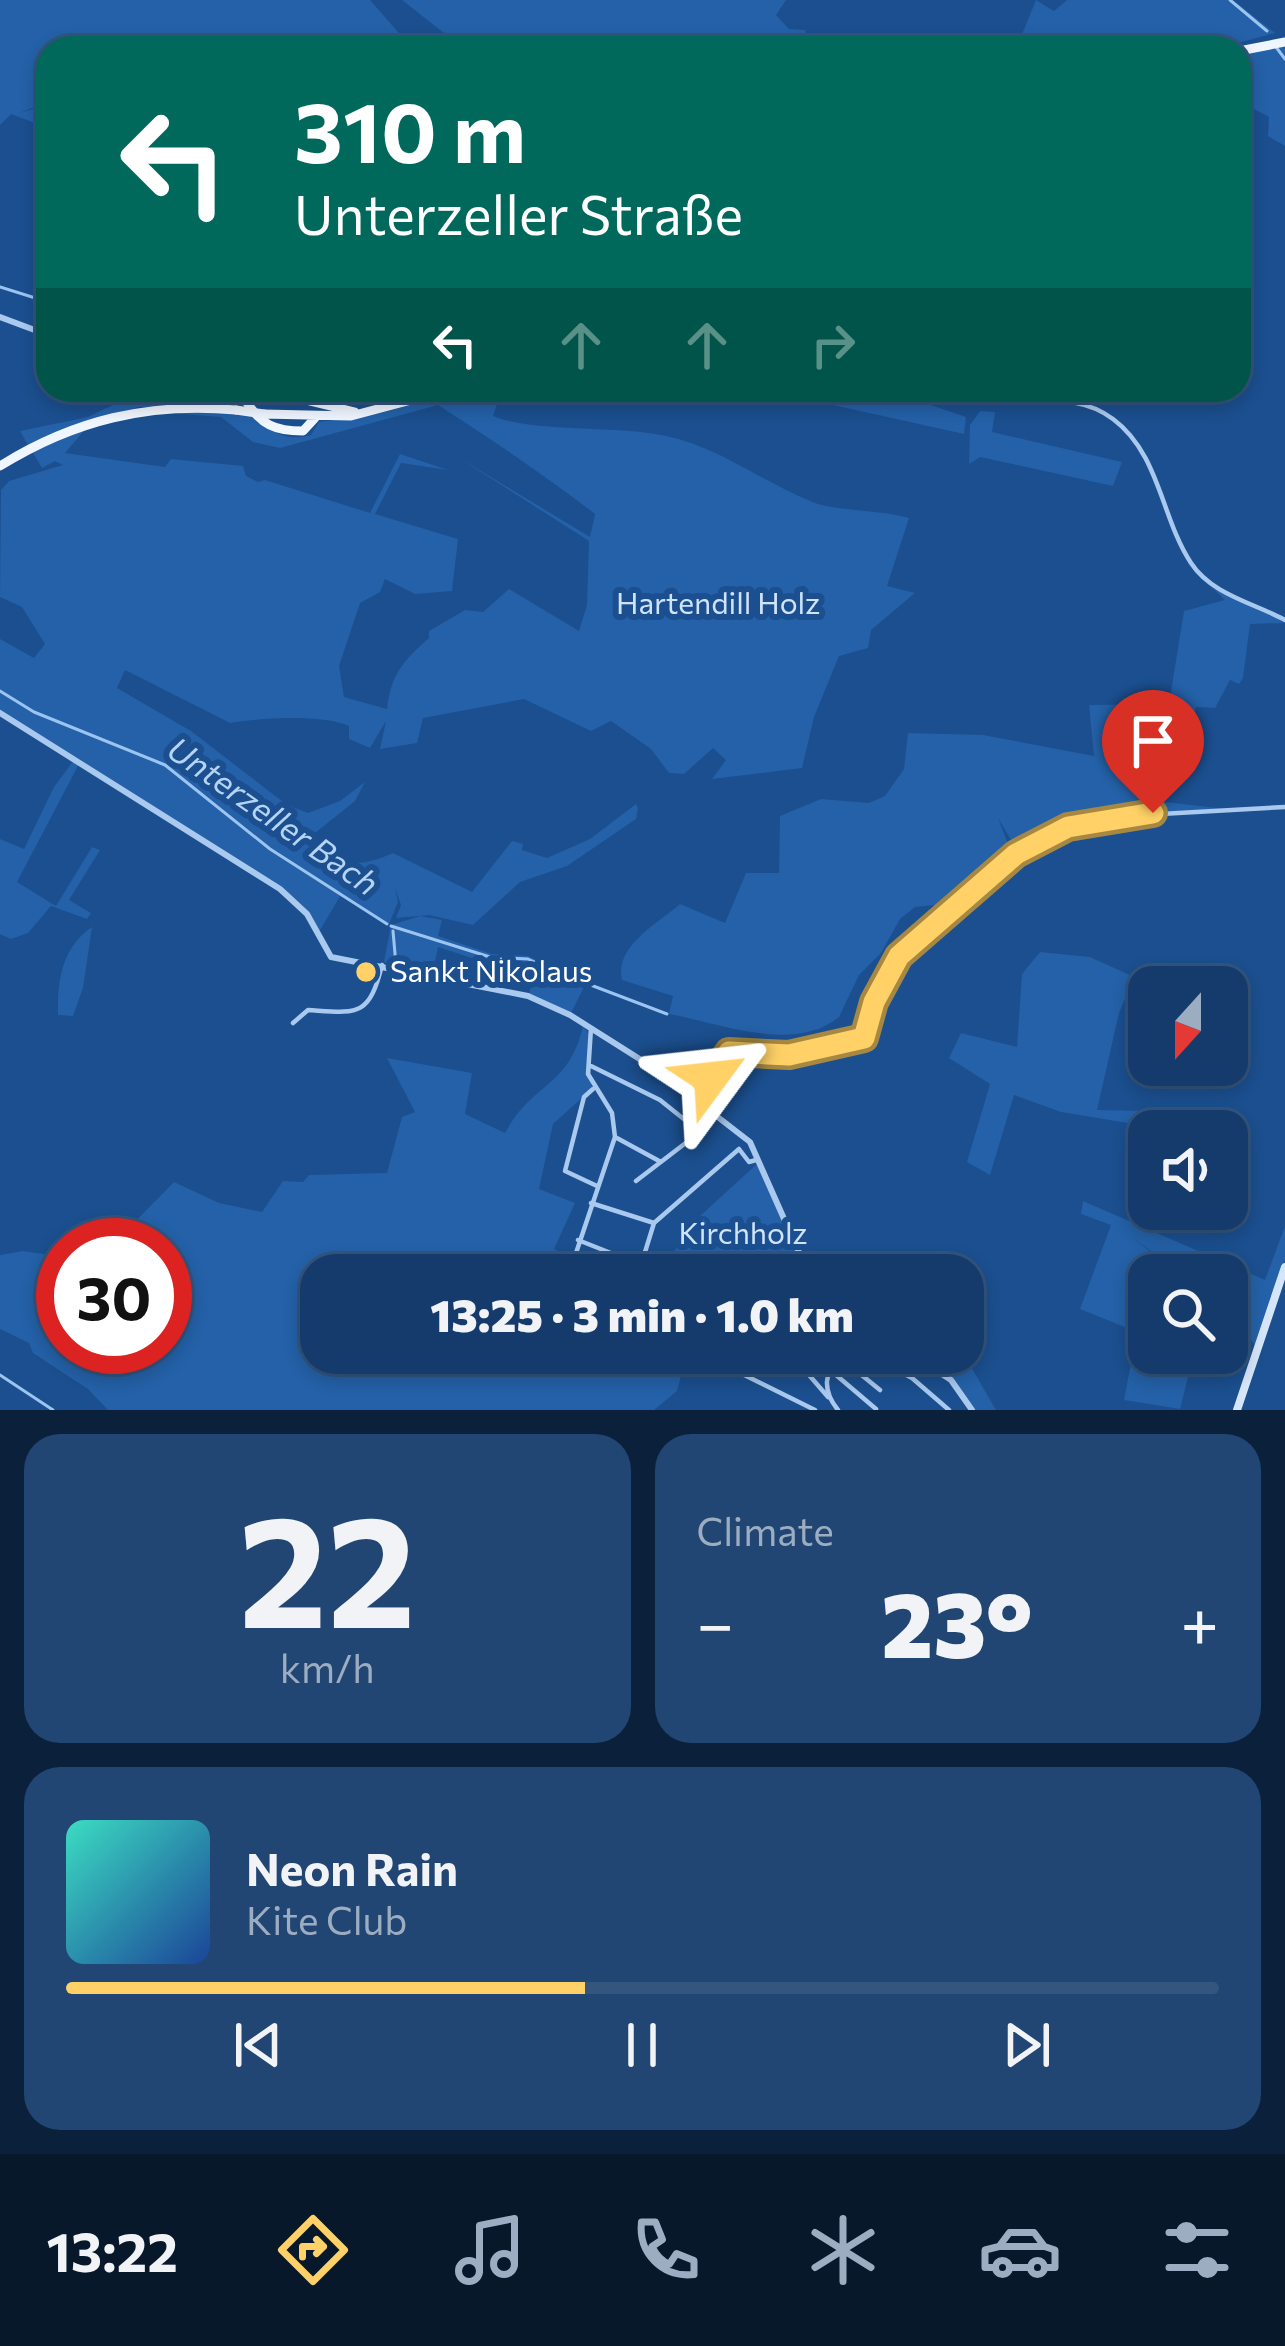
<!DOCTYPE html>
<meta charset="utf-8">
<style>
body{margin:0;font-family:Commissioner,sans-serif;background:#214673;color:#f1f3f6;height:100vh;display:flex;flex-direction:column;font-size:45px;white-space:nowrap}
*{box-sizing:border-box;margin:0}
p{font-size:39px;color:#9dadc1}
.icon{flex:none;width:66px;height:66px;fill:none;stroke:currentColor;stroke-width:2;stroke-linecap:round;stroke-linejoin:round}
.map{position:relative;height:1410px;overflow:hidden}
.side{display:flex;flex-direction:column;gap:24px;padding:24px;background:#0b203b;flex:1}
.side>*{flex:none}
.guide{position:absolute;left:36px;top:36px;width:1215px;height:366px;border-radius:36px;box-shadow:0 6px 18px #0003,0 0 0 3px #33557e;background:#00695c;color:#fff;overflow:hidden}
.needle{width:78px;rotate:201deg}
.fabs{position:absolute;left:1128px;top:966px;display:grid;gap:24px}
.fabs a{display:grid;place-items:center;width:120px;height:120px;border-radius:24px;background:#143b6b;box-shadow:0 6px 18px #0003,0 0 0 3px #33557e;font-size:60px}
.speed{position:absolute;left:36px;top:1218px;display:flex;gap:24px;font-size:60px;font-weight:700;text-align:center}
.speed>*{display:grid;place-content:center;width:156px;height:156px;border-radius:50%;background:#143b6b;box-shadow:0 6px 18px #0003,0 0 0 3px #33557e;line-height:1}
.speed .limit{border:18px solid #d22;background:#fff;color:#111}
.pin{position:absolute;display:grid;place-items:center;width:102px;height:102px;color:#fff;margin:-123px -51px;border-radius:50% 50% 50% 0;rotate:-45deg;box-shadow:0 0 12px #0007}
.pin .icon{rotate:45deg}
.me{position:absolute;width:132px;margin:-66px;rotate:60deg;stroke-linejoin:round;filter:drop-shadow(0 0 9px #0008)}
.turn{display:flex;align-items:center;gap:42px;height:252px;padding:0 60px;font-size:54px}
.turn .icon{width:156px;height:156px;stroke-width:2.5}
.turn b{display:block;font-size:84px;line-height:102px}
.lanes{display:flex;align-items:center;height:114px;padding:0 60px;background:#0003;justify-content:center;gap:60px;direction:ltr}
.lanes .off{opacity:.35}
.big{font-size:90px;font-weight:800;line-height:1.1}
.side .card{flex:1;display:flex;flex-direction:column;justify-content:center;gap:18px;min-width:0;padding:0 42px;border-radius:36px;background:#214673}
.side .dial{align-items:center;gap:0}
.dial b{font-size:156px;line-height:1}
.song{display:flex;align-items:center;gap:36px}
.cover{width:144px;height:144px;border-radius:18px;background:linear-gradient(135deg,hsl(170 70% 55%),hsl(220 70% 35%))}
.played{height:12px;border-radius:6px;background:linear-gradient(90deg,#ffd166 45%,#33557e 45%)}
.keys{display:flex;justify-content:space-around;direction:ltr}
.heat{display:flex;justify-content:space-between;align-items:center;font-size:66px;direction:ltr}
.side .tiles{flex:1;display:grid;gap:24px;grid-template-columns:1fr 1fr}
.card:last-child{grid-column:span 2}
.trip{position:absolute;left:300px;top:1254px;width:684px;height:120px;border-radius:36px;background:#143b6b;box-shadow:0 6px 18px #0003,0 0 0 3px #33557e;font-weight:800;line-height:120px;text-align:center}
.tabs{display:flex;height:192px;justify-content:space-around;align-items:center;background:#08182b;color:#9dadc1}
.tabs .icon{width:84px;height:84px}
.tabs .current{color:#ffd166}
.tabs b{font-size:54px;color:#f1f3f6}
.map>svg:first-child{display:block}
</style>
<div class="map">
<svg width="1285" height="1410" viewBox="0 0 1285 1410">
<rect width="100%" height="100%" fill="#1b4f8f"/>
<path fill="#2461a8" d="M0,0H370L412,48H48V102L19,113L48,105V128L11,114L0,125Z
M402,0H786L776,15L789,29L805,30L810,48H463Z
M1036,0L1054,11L1067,0H1233L1275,33L1220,48H1033L1021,37Z
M1285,46V146L1268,136L1269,117L1239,101V54Z
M124,390H225L242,405L138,407L29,447L20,431L88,417L121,401Z
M459,390H502L493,416C534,433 616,425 666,436C719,447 761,481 810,501C835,512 878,509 909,518L887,586L915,593L871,630L868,648L839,656L814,717L802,768L712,779L726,760L713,748L684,774L669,773L651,749L611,721L591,731L524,699L423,718L417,743L380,749L386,721L370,748L349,739V726C321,714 260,718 230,723L125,670L117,688L191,731L287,805L308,813L340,801L365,782L355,801L310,837C333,871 364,866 393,853L472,892L512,841L523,844L522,850L547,858L590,839L636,804L638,808L636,819L567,866L520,882L473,925L429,915L396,918L401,905L395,888L398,902L389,924L342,893L319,932L281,888L256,870L0,710V639L34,658L45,644L22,607L0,597L1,490L9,481L63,465L55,461L42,468L32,451L88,426L65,453L165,467L171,459L243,466L246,476L258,482L265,480L370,513L400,454L448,470L401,463L375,514L458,539L452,591L415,594L385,579L380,592L360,603L339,666L344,697L387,709C391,674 403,661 429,638V631L465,610L483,612L509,589L579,631L587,605L589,541L456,456L590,537L595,514C543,474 491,439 438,405L280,448L253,442L221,417L156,412C183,410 215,409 242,414C268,419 274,445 311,435L319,422L385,412Z
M825,390L881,397L883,390H919L922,402L966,417L964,434L824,403Z
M980,411L995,412L992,432L1122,462L1113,486L980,457L969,464L970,425Z
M1199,575L1285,623L1250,624L1243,678L1239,684L1230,680L1215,708L1196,707L1189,733L1172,737L1159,764L1157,801L1234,810C1163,815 1078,803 1017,850L998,818L1012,854L955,903L915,907L900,919L881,953L859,975L839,1017C794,1054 720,1023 669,1014L673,996L622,980C614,946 657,924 680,904L725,923L746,873H779L780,816L821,799L869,803L885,796L904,769L908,733L983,735L1094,756L1089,705L1169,704L1184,611L1225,600Z
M74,760L79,764L17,882L56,906L92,847L100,850L69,900L91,913L87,919L51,906L28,933L11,939L0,934V839L24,849L54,787Z
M420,916L442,920L438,936L492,954L528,956L586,983L571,1013L529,995L536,968L487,963L438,947L432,978L384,962L391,925Z
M92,927L83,988L73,1016L58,1015C57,981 62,947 92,927Z
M1040,952L1090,957L1134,977L1119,1013L1097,1110L1148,1111L1134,1124L1061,1112L1014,1095L990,1175L967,1162L990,1084L949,1058L961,1033L1017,1047L1022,974Z
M583,1026L589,1034L592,1089L553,1124L539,1189L575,1203L554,1249L567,1255L571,1266L596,1275H321V1353H687L677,1391L654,1410H108L88,1389L33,1353L29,1343L0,1329V1255L23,1251L63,1257V1347H165V1245H112L174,1182L219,1203L262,1212L283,1181L303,1182L309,1175L387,1173L402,1117L415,1112L387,1058L472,1073L465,1114L505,1133C534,1080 568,1089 583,1026Z
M758,1163L805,1275H661L688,1227Z
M1083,1201L1265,1280L1285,1226V1260L1256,1347L1227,1305V1275H1185L1130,1236L1181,1275H1149V1353H1194L1180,1409L1124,1400L1137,1332L1080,1309L1111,1225L1081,1214Z
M928,1353H963L996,1410H973Z"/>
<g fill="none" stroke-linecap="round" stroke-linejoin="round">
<path stroke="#9cc4f0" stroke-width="3" d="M1230,0L1267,31
M1276,47L1285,59
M0,287L48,302
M0,691L34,712L165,765L270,849L387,924
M391,926L490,957L528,959L583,984
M393,931L396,965
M588,984L667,1014
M0,1375L53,1410"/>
<path stroke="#a9c9ee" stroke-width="4.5" d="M982,390C1013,415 1066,384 1113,419C1160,454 1161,518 1191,563C1212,595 1254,603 1285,620
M293,1023L308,1010C357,1013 369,1018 382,965
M591,1066L660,1100L700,1132L636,1181
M593,1089L584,1097L565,1171L597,1186
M699,1100L718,1060L729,1052L789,1055L864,1038L874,1002L911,942L1033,842L1068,827L1125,816L1285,807
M615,1137L661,1162
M591,1203L654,1223L739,1149L749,1162L756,1160
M578,1240L641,1265L654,1223
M572,1265L615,1137L612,1113L588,1074L591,1028
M790,1353L828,1397
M865,1353L912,1378L949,1410
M837,1355L880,1390
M718,1362L815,1410
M829,1369L876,1409
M737,1370L742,1353
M838,1410C822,1390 824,1373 840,1353"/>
<path stroke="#a9c9ee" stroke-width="6" d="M0,317L48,335
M0,713L280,889L307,914L331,957L528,996L570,1015L657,1070L750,1142L809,1275
M910,1353L951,1380L972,1410"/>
<path stroke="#d6e6fa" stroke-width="8" d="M1237,1410L1285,1267"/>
<path stroke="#f0f6ff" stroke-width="9" d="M1239,51L1285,42
M264,390L355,412
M246,401C261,425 275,431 303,431L315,418
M264,414L351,416L449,390
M0,466C74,420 149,402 236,410"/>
<path stroke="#f0f6ff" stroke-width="9" d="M236,410L264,414"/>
</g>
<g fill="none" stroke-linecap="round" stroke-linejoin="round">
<g stroke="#a68842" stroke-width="30">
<path id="route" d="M711,1078L729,1052L789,1055L864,1038L874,1002L899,956L1016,854L1068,827L1153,813"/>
</g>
<use href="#route" stroke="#ffd166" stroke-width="21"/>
</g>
<circle fill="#ffd166" stroke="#1b4f8f" stroke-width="4.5" cx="366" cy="972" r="12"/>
<g text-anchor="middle" stroke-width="12" stroke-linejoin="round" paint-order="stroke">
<g font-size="30" fill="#cfe3fa" stroke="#1b4f8f">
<text x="718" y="614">Hartendill Holz</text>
<text x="743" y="1244">Kirchholz</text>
</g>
<g font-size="30" fill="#fff" stroke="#1b4f8f" text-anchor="start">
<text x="390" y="982">Sankt Nikolaus</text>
</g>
<g font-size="33" font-style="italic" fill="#b5d3f5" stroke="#1b4f8f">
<text transform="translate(273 816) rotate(35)" y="12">Unterzeller Bach</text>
</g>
</g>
</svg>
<div class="fabs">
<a><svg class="needle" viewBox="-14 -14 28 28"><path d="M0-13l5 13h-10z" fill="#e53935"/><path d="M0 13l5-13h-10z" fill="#9dadc1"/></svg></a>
<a><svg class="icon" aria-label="sound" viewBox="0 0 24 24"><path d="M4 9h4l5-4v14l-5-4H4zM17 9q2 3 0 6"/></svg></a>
<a><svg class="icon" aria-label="search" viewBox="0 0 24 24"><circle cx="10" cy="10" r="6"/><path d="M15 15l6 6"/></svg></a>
</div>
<div class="speed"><div class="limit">30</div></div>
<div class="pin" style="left:1153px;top:813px;background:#d93025"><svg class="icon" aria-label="arrive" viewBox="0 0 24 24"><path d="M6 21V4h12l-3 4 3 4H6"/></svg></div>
<svg class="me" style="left:711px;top:1078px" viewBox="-20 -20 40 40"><path d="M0-17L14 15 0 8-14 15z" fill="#ffd166" stroke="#fff" stroke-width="4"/></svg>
<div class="trip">13:25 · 3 min · 1.0 km</div>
<div class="guide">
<div class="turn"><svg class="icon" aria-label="left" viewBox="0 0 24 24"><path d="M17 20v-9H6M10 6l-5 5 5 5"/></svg><div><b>310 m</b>Unterzeller Straße</div></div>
<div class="lanes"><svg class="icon" aria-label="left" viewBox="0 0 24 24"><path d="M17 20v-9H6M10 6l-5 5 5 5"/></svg><svg class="icon off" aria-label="ahead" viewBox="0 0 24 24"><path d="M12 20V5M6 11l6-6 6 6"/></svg><svg class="icon off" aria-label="ahead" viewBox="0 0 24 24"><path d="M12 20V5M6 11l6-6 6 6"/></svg><svg class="icon off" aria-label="right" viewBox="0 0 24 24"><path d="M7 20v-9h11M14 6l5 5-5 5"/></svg></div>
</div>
</div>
<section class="side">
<div class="tiles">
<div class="card dial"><b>22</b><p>km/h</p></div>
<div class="card"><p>Climate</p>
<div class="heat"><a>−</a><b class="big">23°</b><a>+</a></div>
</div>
<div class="card">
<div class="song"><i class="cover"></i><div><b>Neon Rain</b><p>Kite Club</p></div></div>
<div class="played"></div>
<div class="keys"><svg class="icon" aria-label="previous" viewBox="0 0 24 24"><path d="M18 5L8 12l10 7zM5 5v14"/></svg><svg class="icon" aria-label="pause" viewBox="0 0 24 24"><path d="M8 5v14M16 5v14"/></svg><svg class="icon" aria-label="next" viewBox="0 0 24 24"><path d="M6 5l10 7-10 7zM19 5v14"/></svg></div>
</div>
</div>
</section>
<nav class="tabs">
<b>13:22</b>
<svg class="icon current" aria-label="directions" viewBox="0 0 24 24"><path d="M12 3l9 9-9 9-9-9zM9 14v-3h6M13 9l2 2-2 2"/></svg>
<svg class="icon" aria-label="music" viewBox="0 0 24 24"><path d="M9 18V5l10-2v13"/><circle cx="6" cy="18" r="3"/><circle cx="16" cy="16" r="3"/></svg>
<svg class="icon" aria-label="phone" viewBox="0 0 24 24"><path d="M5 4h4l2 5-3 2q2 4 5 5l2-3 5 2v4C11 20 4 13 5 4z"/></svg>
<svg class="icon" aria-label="climate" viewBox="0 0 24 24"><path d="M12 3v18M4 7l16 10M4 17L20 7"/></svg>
<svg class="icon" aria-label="car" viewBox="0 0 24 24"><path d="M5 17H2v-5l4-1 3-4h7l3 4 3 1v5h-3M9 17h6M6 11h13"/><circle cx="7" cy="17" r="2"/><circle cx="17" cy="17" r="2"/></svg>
<svg class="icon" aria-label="filters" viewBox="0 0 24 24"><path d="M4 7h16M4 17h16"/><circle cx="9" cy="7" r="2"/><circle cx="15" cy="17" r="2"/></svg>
</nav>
